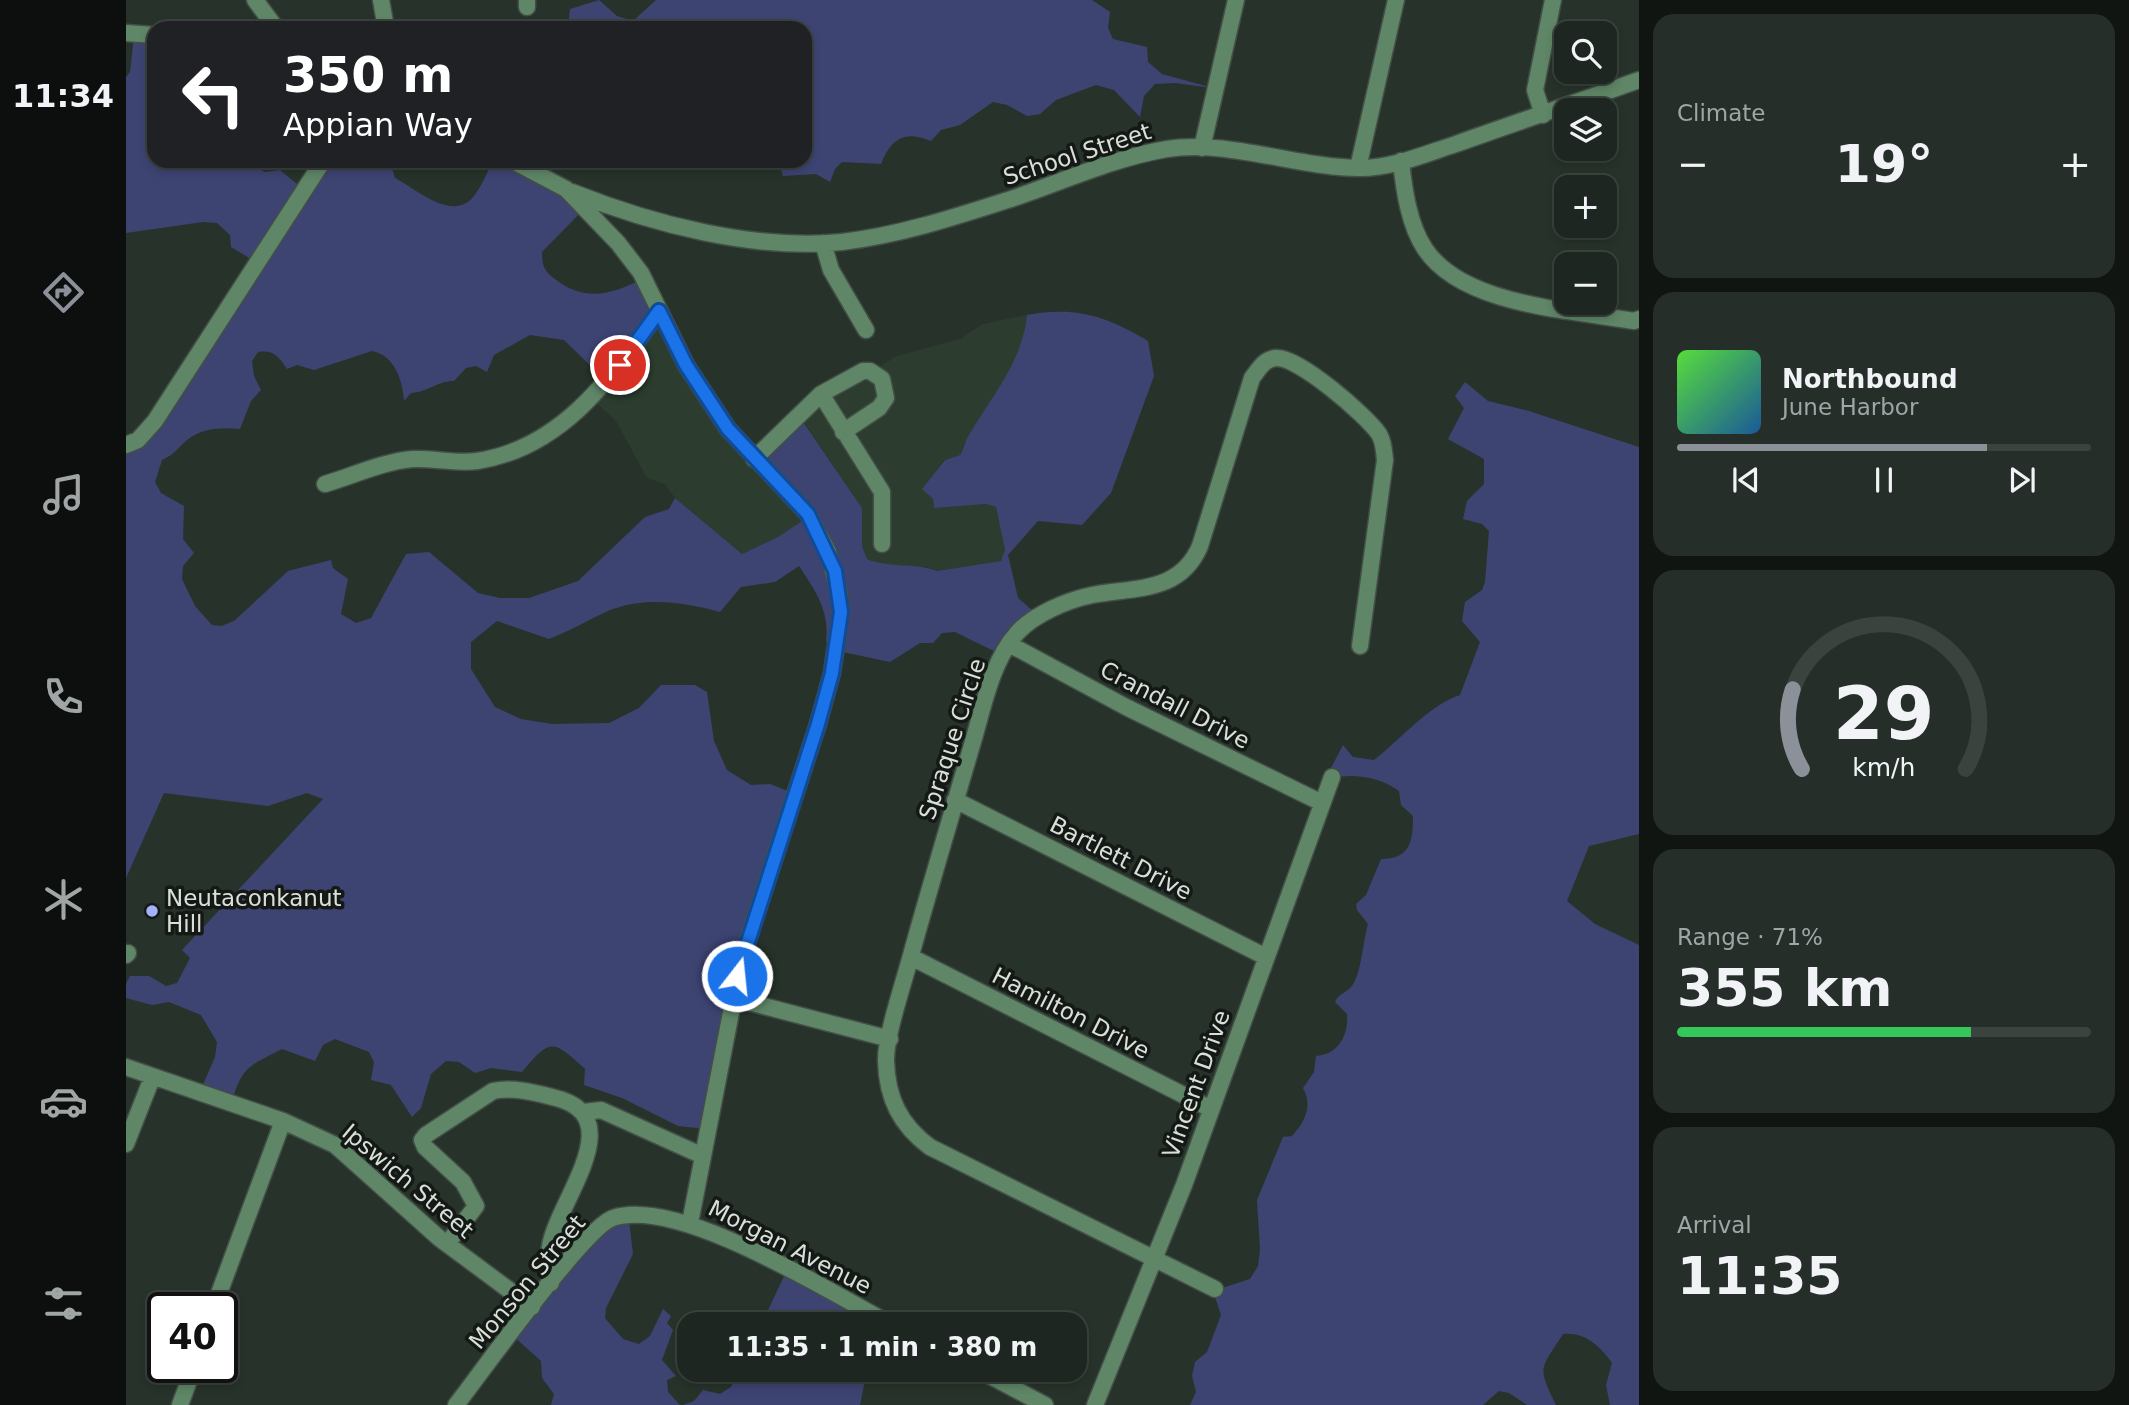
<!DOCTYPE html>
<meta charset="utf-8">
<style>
body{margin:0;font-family:"DejaVu Sans",sans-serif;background:#252e29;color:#f1f3f6;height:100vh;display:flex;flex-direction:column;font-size:26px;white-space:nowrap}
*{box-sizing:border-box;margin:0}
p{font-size:23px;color:#a0a5a5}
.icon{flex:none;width:38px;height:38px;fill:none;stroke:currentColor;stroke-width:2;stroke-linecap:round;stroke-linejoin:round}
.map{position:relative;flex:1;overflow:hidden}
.details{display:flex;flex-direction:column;gap:14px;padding:14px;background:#101512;width:490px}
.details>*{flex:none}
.guide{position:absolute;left:21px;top:21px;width:665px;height:147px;border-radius:21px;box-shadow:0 4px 10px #0003,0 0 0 2px #3b433e;background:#202124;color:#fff;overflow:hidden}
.buttons{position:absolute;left:1428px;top:21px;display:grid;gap:14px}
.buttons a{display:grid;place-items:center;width:63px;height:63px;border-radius:14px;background:#1d2620;box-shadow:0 4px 10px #0003,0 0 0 2px #3b433e;font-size:35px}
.speed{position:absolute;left:21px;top:1292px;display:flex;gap:14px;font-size:35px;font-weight:700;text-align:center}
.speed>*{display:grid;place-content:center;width:91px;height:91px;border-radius:50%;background:#1d2620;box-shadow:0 4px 10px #0003,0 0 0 2px #3b433e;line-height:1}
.speed .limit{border:4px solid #111;border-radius:10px;background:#fff;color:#111}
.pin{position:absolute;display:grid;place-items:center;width:60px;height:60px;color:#fff;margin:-30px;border:4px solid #fff;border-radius:50%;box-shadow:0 2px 7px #0007}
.me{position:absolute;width:77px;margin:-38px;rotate:16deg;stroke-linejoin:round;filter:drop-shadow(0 0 5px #0008)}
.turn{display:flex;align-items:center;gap:24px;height:147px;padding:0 21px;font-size:32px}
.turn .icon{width:91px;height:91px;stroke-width:2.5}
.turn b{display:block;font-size:49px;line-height:60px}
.big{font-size:52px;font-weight:700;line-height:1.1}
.details .tile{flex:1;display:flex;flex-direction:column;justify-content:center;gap:10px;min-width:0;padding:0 24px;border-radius:21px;background:#252e29}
.details .dial{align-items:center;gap:0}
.dial svg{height:182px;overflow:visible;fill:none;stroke:#3b433e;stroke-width:7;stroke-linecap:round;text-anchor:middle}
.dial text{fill:#f1f3f6;stroke:none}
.song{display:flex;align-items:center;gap:21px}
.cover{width:84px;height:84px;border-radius:10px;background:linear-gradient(135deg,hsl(110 70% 55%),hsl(210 70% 35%))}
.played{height:7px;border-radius:4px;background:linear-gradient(90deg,#8c9099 75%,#3b433e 75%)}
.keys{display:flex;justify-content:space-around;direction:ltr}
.heat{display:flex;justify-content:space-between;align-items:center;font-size:38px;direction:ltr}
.charge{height:10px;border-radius:5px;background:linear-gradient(90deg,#34c759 71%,#3b433e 0)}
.trip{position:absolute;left:551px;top:1312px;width:410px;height:70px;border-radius:21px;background:#1d2620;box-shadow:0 4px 10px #0003,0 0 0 2px #3b433e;font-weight:700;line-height:70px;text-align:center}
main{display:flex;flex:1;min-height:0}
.dock{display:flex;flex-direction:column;width:126px;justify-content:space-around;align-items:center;background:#0c0f0d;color:#a0a5a5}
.dock .icon{width:49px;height:49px}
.dock .selected{color:#8c9099}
.dock b{font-size:32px;color:#f1f3f6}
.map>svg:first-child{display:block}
</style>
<main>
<nav class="dock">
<b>11:34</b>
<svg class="icon selected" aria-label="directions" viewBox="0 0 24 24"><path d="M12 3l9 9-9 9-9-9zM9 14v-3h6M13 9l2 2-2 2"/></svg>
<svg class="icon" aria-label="music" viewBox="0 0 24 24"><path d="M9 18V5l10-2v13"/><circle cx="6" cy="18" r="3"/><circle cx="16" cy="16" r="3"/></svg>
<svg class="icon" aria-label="phone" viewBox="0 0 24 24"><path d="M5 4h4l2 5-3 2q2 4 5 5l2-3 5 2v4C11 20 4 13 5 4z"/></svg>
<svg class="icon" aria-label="climate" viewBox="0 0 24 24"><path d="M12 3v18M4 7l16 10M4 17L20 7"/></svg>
<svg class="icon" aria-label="car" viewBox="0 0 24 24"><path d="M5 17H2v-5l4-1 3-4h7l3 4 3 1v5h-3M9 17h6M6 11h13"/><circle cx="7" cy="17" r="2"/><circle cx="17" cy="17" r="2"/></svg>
<svg class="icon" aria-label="filters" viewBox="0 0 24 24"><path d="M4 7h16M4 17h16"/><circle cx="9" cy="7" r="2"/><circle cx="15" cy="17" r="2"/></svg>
</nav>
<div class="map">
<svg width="1513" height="1405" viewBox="0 0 1513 1405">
<rect width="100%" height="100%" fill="#27332a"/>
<path fill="#2c3d2f" d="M901,315L896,346L871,396L841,439L834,455L818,460L797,489L807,499L808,508L860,504L870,507L879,550L876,561L811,571L802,567L757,565L741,559L736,546V508L674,416L771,356L834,339L857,324Z
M530,316L556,360L679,519L652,537L616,554L549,498L539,484L521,478L490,421L465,398Z"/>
<path fill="#3d4472" d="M473,0L491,16L507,21L530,0H966L984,12L982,28L987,39L1021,47L1022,62L1036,74L1087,88L1049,83L1029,84L1018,96L1014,117L988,90L970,85L930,100L914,114L901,116L881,105L867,102L834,125L815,130L805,141C779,130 765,138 755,164L716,162L709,169L704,182L690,174L657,176L653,161H679V28H442L444,9Z
M8,36L28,37V161H117L139,172L154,170L176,188L196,161H264L269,178C290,189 327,223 348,196C356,186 361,172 367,161C402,161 431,188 457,210L416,252C416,266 418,271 429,279C458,302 485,295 516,279L529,305L479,380L438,340L404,335L368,355L361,372L350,366L340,368L328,381C311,381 305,391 285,393L278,401C277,380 268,355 246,351L188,370L171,365L161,369C152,356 148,350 132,352L126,361L128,376L135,390L125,401L114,429C97,427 75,428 61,440C50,449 51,453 36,460L29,482L35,493L58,506L57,539L68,553L57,566L56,579L69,606L86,625L95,626L108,621L162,571L205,560L207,568L222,579L215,614L230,623L245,618L280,554L303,552L352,593L374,598H403L452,581L519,517L543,509L549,498L616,554L652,537L679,519L632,464L673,416L736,508V546L741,559C766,569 789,562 811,571L875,561L879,550L870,507L860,504L808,508L807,499L796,489L819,460L834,455C838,449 839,441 843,435C866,395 896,363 901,315C950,306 980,316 1022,341L1028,376L985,493L956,525L912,521L882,555L892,598L913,616L876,655L829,632L816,633L807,643H794L764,662L712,651L700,641C704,611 689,590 673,566L649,582L615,587L594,612C559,602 517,596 482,611C462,620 444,631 423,639L371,621L345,642V669L369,707L395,719L426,724L483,723L513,708L535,685H569L581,692L588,741L601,770L625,785L644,784L667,793L613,963L580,1129L552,1126L496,1098L458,1085L459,1069C427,1040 425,1037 396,1072L365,1068L349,1073L333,1062L320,1061L305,1074L295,1108L286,1117L265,1085L245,1080L248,1062L243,1052L209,1039L197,1045L189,1061L156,1049C122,1067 117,1065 105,1104L73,1094L89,1057L91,1042L75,1015L43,1002L26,1005L0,998V984L4,976H23L40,986L51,983L64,958L56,950L197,799L181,793L142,806L38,793L0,878V438L12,434L130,262L105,247L104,235L91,223L77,222L0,233V77L4,72Z
M1339,382L1362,401L1403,411L1513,447V834L1463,846L1441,901L1469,924L1513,945V1405H1484L1480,1385L1486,1363C1474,1346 1459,1332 1437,1334C1414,1370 1411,1366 1430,1405H1401L1383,1393L1373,1391L1357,1405H1064L1070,1392L1066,1376L1069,1362L1081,1352L1095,1315L1087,1291L1124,1279L1132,1266L1134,1250L1131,1200L1157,1137L1166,1136C1179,1122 1187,1106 1177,1088L1188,1072L1190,1056C1212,1055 1223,1035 1221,1014L1209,1002C1213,993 1219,994 1225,987C1235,977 1237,940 1242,924L1231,910L1230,904L1240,895L1255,859C1284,859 1287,842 1287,816L1275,805L1273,791C1255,777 1227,773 1205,778L1204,770L1217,745L1227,757L1248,760C1275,739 1302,706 1334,695L1354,642L1336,621L1339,602L1356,590L1359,582L1363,531L1356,524L1337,519L1341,501L1358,484V459L1322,439L1338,408L1329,396Z
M503,1220L507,1254L480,1308L479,1318L497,1339L513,1344L524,1336L537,1309L545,1316L541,1323L547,1330L536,1360L550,1376L541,1380L542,1392L554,1405H425L428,1394L416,1378L415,1361L385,1334L475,1227Z
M660,1272L759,1325H635Z
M613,1370H741L734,1405H557L568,1401L577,1390L594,1394L605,1387Z"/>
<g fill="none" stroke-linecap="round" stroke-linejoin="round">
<g stroke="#434f46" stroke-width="19">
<path id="minor" d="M129,0L150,28
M255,0L260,28
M401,7V0
M0,33L28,35
M1417,115L1409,90L1427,0
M1076,148L1110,0
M387,161L440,189L492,243L515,273L560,365L602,429L682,514L702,552L713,592L715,612L706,673L692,724L615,961L564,1223
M1275,161C1278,190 1283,225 1299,249C1337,306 1446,310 1508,321L1513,319
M1232,168L1270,0
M446,192C526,224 629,251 716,242C775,235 832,216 888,198C938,181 988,158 1041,149C1099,139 1174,168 1234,168C1267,168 1299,154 1330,144C1391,122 1452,102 1513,80
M697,243L705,270L740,330
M695,394L756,492V544
M0,445L12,440L29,421L197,161
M628,459L695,394L737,371H744L756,379L760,398L753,408L717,432
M199,484C226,476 259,461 287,459C308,458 330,464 351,461C437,448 486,376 533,311
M883,644L1000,707L1196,803
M829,800L1140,957
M0,955L2,953
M785,957L1085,1109
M607,998L764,1039
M0,1067L157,1121L209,1145L313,1238L406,1307
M458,1112L475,1110L577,1156
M0,1144L26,1078
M321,1244L350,1206L337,1182L299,1147L296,1140L300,1135L367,1091C386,1087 407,1092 426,1097C508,1115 432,1199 424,1246C421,1259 422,1270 425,1283
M1089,1289L804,1147C774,1125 761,1098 760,1061C759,1036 780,976 787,948C806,880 826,813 846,745C857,709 865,662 891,633C908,614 942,600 966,595C1009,587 1054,593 1074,546L1126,378C1133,369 1138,359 1150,358C1172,356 1241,416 1253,434C1258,442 1258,452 1259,460L1234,646
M88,1307L157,1121
M853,1370L919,1405
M54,1405L68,1367
M330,1405C355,1373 459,1227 487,1218C553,1196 705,1293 766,1325
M969,1405L1058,1185L1206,777"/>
</g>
<use href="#minor" stroke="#5f8667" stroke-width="16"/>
</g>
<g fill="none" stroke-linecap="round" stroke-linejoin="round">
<g stroke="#114b97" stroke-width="18">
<path id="route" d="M494,365L533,311L560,365L602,429L682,514L709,571L715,612L706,673L692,724L611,976"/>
</g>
<use href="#route" stroke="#1a73e8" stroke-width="12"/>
</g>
<circle fill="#a4b2fc" stroke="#141915" stroke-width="2.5" cx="26" cy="911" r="7"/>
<g text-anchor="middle" stroke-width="7" stroke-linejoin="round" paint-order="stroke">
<g font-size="23" fill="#d9e0da" stroke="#141915">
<text transform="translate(951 154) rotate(-18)" y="8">School Street</text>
<text transform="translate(1049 705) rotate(27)" y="8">Crandall Drive</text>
<text transform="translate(826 739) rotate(-72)" y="8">Spraque Circle</text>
<text transform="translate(995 858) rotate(27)" y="8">Bartlett Drive</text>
<text transform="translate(945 1013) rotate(27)" y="8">Hamilton Drive</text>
<text transform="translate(1070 1084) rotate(-70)" y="8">Vincent Drive</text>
<text transform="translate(282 1181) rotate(40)" y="8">Ipswich Street</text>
<text transform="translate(664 1247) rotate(27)" y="8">Morgan Avenue</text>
<text transform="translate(401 1282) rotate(-50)" y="8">Monson Street</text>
</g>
<g font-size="23" fill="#d9e0da" stroke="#141915" text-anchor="start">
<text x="40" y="906">Neutaconkanut<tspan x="40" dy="26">Hill</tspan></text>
</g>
</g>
</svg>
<div class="buttons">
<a><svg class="icon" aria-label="search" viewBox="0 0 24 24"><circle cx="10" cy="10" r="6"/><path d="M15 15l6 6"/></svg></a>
<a><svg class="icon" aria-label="layers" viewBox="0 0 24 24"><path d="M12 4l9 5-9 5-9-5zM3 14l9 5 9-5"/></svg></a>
<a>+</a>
<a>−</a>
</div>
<div class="speed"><div class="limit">40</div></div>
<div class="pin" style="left:494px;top:365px;background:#d93025"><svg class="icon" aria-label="arrive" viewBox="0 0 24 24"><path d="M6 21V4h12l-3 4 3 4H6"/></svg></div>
<svg class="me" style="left:611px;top:976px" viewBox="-20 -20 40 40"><circle r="17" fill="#1a73e8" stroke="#fff" stroke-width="3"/><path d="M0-11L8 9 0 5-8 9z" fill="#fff"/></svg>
<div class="trip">11:35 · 1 min · 380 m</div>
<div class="guide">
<div class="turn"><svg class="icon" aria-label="left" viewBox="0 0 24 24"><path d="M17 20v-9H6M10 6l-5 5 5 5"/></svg><div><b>350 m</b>Appian Way</div></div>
</div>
</div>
<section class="details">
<div class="tile"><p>Climate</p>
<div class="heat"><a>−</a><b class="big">19°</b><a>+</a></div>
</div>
<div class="tile">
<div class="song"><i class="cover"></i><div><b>Northbound</b><p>June Harbor</p></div></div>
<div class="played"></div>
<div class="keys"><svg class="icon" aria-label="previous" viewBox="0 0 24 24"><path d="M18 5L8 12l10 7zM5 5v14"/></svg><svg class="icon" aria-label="pause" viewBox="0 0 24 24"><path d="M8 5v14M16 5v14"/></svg><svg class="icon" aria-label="next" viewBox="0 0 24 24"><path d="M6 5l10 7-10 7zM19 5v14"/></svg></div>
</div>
<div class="tile dial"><svg viewBox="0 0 100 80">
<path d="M14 69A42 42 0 1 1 86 69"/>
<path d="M14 69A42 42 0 0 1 10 34" stroke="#8c9099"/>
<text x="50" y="56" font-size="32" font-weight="700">29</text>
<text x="50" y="72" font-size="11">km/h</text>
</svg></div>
<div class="tile"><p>Range · 71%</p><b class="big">355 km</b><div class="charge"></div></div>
<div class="tile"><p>Arrival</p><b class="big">11:35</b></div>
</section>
</main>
